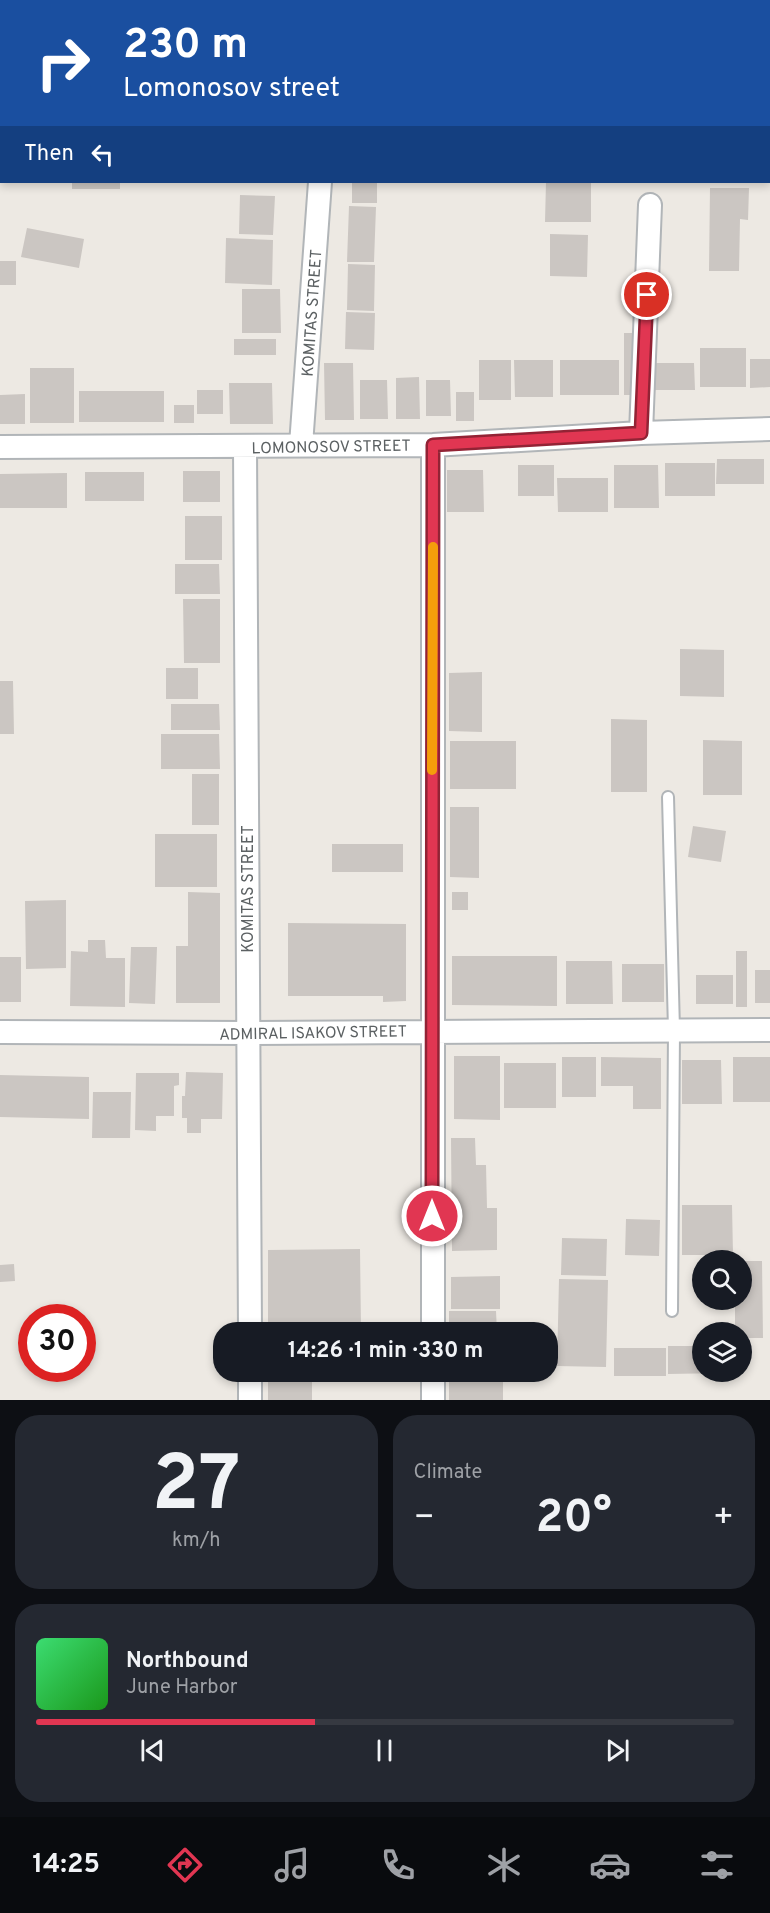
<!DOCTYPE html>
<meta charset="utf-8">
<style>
body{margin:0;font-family:Overpass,sans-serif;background:#242831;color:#f1f3f6;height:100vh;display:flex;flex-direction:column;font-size:22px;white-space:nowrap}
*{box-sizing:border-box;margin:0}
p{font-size:20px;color:#9ea1a6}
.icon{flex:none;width:33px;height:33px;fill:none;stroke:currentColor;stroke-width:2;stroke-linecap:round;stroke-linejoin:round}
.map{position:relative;height:1400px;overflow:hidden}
.details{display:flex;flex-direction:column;gap:15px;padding:15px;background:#0d0f14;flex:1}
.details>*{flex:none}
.banner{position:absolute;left:0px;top:0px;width:771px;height:183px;box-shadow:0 3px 9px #0003;background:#1a4fa0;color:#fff;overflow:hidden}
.fabs{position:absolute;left:692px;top:1250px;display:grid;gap:12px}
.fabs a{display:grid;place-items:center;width:60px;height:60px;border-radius:50%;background:#171b24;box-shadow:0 3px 9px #0003;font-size:30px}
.speed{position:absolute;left:18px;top:1304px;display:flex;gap:12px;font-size:30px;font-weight:700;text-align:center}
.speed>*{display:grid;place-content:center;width:78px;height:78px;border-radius:50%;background:#171b24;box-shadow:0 3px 9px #0003;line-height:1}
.speed .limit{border:9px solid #d22;background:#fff;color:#111}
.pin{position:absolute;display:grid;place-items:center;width:51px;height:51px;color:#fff;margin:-26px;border:3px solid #fff;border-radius:50%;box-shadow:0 2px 6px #0007}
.me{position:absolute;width:66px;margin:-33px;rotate:0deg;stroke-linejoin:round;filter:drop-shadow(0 0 4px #0008)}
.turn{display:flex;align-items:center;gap:21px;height:126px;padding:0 24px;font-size:27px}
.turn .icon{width:78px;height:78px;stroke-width:2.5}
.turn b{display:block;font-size:42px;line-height:51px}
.then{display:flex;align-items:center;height:57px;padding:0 24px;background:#0003;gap:12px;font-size:22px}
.big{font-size:45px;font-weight:700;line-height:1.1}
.details .card{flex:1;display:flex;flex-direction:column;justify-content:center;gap:9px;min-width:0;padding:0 21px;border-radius:24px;background:#242831}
.details .dial{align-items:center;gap:0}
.dial b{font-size:78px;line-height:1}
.song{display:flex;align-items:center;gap:18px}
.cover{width:72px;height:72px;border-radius:9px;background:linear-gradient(135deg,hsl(140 70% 55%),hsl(120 70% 35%))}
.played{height:6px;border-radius:3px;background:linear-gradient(90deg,#e13652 40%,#363941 40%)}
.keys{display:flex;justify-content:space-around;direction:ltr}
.heat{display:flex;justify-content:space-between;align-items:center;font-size:33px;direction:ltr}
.details .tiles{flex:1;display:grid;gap:15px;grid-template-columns:1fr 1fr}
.card:last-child{grid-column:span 2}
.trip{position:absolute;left:213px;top:1322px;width:345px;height:60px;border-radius:24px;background:#171b24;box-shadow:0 3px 9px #0003;font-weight:700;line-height:60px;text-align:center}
.tab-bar{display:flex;height:96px;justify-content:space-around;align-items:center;background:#090b0e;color:#9ea1a6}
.tab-bar .icon{width:42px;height:42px}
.tab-bar .on{color:#e13652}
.tab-bar b{font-size:27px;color:#f1f3f6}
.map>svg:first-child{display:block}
</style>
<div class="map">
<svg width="770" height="1400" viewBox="0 0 770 1400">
<rect width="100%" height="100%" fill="#ede9e3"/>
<path fill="#cbc6c2" d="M72,182H120V189H72Z
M352,182H377V203H352Z
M546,182H591V222H545Z
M710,188H749L748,220L740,219L739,271H709Z
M240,195L275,196L273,235L239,234Z
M349,206L376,207L374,262H347Z
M27,228L84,239L79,268L21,257Z
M550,234L588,235L587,277L550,276Z
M226,238L273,240L272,285L225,283Z
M0,261H16V285H0Z
M348,264L375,265L374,311L347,310Z
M242,289H280L281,333H242Z
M346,312L375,313L374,350L345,349Z
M624,333H637L638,395H624Z
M234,339H276V355H234Z
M700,348H746V387H700Z
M750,359H770V387L750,388Z
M479,360H511V400H479Z
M514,360H553V397H515Z
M560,360H619V395H560Z
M324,363H353L354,420H325Z
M653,363H694L695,390H653Z
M30,368H74V423H30Z
M419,377L420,419H396V378Z
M360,380H387L388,419H360Z
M426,380H450L451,416H426Z
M229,383H272L273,424H230Z
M197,390H223V414H197Z
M79,391H164V422H79Z
M456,392H474V421H456Z
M25,394V424H0V395Z
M174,405H194V423H174Z
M717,459H764V484H716Z
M665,463H715V496H665Z
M518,465H554V496H518Z
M614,465H658L659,508H614Z
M447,470H483L484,512H447Z
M183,471H220V502H183Z
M85,472H144V501H85Z
M67,473V508H0V474Z
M557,478H608V512H558Z
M185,516H222V560H185Z
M175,564H219L220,594H175Z
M183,599H220V663H184Z
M680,649L724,650V697L680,696Z
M166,668H198V699H166Z
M482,672V732L449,731V673Z
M0,681H13L14,734H0Z
M171,704H219L220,730H171Z
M611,719L647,720V792H611Z
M161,734H219L220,769H161Z
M703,740L742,741V795H703Z
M450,741H516V789H450Z
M192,774H219V825H192Z
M450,807H479V878L450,877Z
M693,826L726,831L721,862L688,857Z
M155,834H217V887H155Z
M332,844H403V872H332Z
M188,892L220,893V1003H176V946H188Z
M452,892H468V910H452Z
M66,900V968L26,969L25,901Z
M288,923L406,924V1001L383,1002V996H288Z
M88,940H105L106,958H125V1007L70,1006L71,951L88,952Z
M131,947H157L155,1004L129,1003Z
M736,951H747V1007H736Z
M452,956H557V1006L452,1005Z
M0,957H21V1002H0Z
M566,961H612L613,1004H566Z
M622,964H664V1002H622Z
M755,970H770V1003H755Z
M696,975H733V1004H696Z
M454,1056H500V1120L454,1119Z
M562,1057H596V1097H562Z
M601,1057L661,1058V1109H633V1086H601Z
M733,1057H770V1102H733Z
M682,1060H721L722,1104H682Z
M504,1063H556V1108H504Z
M186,1072L223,1073L222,1119H201V1133H187V1118H182V1096H185Z
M136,1073H179V1085L174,1086V1116H156V1131L135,1130Z
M0,1075L89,1077V1119L0,1117Z
M93,1092H131L130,1138H92Z
M451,1138H475L476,1165H486L487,1208H497V1250L452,1251Z
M682,1205H732L733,1255H682Z
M626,1219L660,1220L659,1256L625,1255Z
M562,1238L607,1239L606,1276L561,1275Z
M360,1249L361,1332H319V1325H268V1250Z
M741,1261H762L763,1338H741V1332H735V1299H741Z
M14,1264L15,1281L0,1282V1265Z
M500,1276V1309H451V1277Z
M559,1279L608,1280L606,1367L557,1366Z
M449,1311H496L497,1332H449Z
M668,1346H702V1371H725V1373L668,1374Z
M614,1348H666V1376H614Z
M268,1371H312V1400H268Z
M449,1371H503V1400H449Z"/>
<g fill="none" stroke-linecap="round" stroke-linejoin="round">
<g stroke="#b1b5b8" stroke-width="14">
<path id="lane" d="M668,797L674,1030L672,1311"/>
</g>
<g stroke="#b1b5b8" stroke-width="26">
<path id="street" d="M332,2V0
M641,433L650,205
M301,445L320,182
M0,447L433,445L641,433L770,429
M245,447L250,1332
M0,1032L248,1033L770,1030
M433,1332V445
M250,1371V1400
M433,1371V1400"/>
</g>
<use href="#lane" stroke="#fff" stroke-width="10"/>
<use href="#street" stroke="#fff" stroke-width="22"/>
</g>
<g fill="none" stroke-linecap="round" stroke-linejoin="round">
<g stroke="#922335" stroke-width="15">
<path id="route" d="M432,1216L433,445L641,433L647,295"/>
</g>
<use href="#route" stroke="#e13652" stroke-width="10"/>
<path stroke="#f59e0b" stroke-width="10" d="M432,770L433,547"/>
</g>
<g text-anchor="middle" stroke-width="5" stroke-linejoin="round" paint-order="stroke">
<g font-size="16" fill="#5c6163" stroke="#fff">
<text transform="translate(311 313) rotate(-86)" y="6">KOMITAS STREET</text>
<text transform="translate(331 446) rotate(-1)" y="6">LOMONOSOV STREET</text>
<text transform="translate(247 889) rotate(-90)" y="6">KOMITAS STREET</text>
<text transform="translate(313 1032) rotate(-1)" y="6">ADMIRAL ISAKOV STREET</text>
</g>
</g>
</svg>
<div class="fabs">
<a><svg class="icon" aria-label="search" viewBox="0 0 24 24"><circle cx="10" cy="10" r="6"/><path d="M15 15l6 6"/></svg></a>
<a><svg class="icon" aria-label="layers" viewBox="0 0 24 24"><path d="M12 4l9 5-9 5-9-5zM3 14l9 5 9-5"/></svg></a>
</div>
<div class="speed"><div class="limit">30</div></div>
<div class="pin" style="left:647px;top:295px;background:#d93025"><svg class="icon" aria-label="arrive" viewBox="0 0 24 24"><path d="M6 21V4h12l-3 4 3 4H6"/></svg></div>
<svg class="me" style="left:432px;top:1216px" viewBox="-20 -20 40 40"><circle r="17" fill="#e13652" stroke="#fff" stroke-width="3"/><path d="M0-11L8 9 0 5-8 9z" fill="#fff"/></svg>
<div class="trip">14:26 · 1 min · 330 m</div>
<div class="banner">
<div class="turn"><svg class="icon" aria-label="right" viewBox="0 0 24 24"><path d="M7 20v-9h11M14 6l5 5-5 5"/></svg><div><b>230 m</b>Lomonosov street</div></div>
<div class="then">Then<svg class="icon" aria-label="left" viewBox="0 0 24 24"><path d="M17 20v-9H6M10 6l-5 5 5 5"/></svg></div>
</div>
</div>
<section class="details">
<div class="tiles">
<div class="card dial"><b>27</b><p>km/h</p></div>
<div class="card"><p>Climate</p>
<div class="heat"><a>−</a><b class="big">20°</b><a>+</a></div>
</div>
<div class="card">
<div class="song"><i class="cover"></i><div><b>Northbound</b><p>June Harbor</p></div></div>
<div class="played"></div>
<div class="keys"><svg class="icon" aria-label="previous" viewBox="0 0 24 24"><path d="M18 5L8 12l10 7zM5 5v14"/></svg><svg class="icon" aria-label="pause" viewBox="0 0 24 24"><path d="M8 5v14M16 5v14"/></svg><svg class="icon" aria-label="next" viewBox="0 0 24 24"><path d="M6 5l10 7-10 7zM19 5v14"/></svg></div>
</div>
</div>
</section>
<nav class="tab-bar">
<b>14:25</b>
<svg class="icon on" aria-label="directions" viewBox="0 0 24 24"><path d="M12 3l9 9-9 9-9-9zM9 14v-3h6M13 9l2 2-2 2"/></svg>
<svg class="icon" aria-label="music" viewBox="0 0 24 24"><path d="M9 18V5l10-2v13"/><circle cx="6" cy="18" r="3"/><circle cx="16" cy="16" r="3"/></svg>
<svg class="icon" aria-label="phone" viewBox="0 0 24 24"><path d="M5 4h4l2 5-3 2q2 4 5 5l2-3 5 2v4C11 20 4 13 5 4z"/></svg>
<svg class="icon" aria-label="climate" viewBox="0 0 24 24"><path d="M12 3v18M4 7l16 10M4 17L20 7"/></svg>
<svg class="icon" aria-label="car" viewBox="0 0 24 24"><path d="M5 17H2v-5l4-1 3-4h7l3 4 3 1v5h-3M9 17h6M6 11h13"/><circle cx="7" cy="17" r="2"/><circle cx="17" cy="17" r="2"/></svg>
<svg class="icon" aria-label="filters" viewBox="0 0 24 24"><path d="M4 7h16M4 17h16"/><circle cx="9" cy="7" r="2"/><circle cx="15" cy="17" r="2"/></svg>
</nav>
